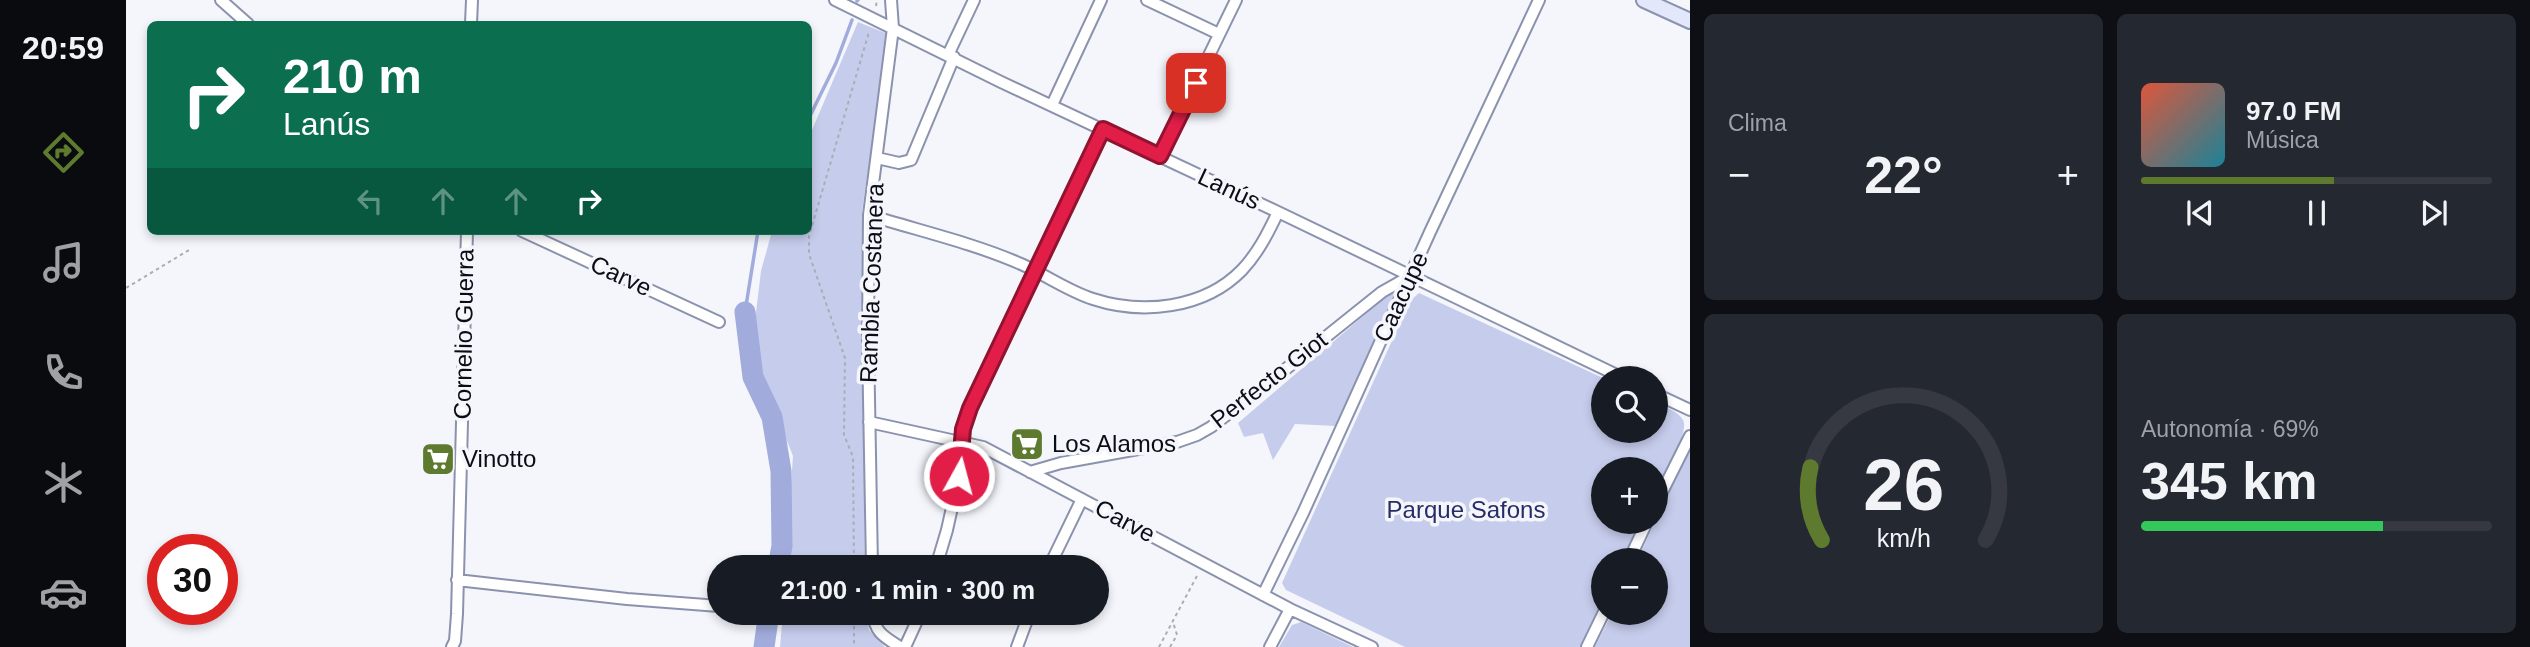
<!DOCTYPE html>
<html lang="es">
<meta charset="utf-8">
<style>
body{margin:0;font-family:Helvetica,sans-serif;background:#242831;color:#f1f3f6;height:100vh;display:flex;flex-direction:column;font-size:26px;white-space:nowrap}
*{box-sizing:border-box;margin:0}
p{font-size:23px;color:#9ea1a6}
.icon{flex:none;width:38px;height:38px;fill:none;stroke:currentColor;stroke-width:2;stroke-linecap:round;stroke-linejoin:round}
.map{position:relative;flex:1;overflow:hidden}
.drawer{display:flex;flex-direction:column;gap:14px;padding:14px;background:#0d0f14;width:840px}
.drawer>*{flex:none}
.top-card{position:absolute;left:21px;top:21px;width:665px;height:214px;border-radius:10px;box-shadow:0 4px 10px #0003;background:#0b6e4f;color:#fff;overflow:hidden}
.fabs{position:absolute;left:1465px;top:366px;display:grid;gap:14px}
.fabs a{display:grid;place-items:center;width:77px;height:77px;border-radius:50%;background:#171b24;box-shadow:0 4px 10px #0003;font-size:35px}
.speed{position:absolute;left:21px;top:534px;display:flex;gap:14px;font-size:35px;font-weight:700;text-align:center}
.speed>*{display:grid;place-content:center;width:91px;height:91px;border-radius:50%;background:#171b24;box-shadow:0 4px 10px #0003;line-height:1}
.speed .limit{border:10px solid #d22;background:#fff;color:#111}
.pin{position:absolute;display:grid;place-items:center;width:60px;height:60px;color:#fff;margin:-30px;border-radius:14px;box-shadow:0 4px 10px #0006}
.me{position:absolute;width:77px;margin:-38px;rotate:7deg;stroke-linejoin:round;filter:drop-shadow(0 0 5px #0008)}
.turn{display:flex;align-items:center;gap:24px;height:147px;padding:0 21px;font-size:32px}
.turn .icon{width:91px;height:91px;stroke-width:2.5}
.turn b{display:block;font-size:49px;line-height:60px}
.lanes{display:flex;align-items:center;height:66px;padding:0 21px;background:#0003;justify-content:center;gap:35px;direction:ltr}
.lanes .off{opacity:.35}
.big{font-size:52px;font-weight:600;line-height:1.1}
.drawer .tile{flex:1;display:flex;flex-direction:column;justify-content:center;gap:10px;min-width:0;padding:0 24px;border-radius:10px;background:#242831}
.drawer .dial{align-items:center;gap:0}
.dial svg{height:182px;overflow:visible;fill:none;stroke:#363941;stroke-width:7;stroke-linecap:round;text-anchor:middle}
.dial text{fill:#f1f3f6;stroke:none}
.song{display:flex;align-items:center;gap:21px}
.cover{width:84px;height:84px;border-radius:10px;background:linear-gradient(135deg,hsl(10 70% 55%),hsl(190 70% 35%))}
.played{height:7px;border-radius:4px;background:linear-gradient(90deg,#5e7a2e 55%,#363941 55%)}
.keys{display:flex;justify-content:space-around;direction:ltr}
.heat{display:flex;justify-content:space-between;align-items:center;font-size:38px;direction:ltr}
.charge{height:10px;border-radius:5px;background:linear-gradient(90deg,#34c759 69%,#363941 0)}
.drawer .tiles{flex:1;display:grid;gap:14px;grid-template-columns:repeat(2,1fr)}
.trip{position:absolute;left:581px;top:555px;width:402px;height:70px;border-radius:35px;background:#171b24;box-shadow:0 4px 10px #0003;font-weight:600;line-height:70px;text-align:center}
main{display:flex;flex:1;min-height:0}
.tabs{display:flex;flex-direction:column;width:126px;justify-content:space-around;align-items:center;background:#090b0e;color:#9ea1a6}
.tabs .icon{width:49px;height:49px}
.tabs .selected{color:#5e7a2e}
.tabs b{font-size:32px;color:#f1f3f6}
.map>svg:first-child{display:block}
</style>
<main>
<nav class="tabs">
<b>20:59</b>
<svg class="icon selected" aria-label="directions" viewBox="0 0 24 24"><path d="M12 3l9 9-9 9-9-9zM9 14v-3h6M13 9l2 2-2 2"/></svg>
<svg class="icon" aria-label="music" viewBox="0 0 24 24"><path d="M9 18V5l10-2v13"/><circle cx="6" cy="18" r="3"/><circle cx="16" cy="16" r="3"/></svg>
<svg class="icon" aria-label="phone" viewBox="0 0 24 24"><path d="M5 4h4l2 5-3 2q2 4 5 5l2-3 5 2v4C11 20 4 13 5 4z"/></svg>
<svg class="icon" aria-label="climate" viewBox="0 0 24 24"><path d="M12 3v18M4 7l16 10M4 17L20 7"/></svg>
<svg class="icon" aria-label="car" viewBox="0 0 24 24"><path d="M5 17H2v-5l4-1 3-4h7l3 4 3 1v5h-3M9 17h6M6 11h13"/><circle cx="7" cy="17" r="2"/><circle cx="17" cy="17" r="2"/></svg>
</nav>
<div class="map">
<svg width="1564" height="647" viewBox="0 0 1564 647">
<rect width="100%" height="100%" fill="#f5f6fc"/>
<path fill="#c6cdec" d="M732,22L762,34L736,211L739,567H659L667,456L634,373L628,329L635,271L646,231H682L683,137Z
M1293,293L1477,378V430H1530V403C1539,407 1552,411 1557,420C1564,432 1536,478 1530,491V469H1477V522H1515L1497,560H1477V601L1456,647H1279L1160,590L1156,583L1284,301Z
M1263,294H1268L1266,303L1209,426L1169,424L1147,460L1137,433L1118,437L1112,423Z
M1564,448V647H1469L1486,613L1530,612V560H1511Z
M657,612L739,613L743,630L759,647H654Z
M1175,622L1227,647H1153L1166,625Z"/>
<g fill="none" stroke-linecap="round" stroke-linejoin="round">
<path stroke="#a1acdc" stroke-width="3.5" d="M731,1L732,0
M682,120L710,63L726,20
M619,312L632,231"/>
<path stroke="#a1acdc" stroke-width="21" d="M619,312L627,377L646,417L655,471L656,546L652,567
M638,647L643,612"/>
<g stroke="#8b92ad" stroke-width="14">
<path id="street" d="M95,0L122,24
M709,0L875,82L1152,212L1497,378
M1021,0L1093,34
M345,24L346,0
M822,55L848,0
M926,105L975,0
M1034,156L1110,0
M751,158L773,163L785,160L828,57
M743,215C794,231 847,243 895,264C920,275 942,291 967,299C1016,315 1078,309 1116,270C1132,253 1142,233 1152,212
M396,231L593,322
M1530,394L1564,410
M743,422L857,447L1164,609L1246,647
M904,472L935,463L1051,442L1071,435L1085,427L1156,372L1256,292L1286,275
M1530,504L1564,436
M1503,560L1521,522
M746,567L742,342L743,215L767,28L765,0
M810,567L821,530L833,476L840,418L977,129
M923,567L956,499
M331,580L501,599L593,606
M1137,595L1177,513L1304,232L1413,0
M747,612C748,632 758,637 774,647
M326,647L329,641L331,614L341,231
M779,647L795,612
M891,647L904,612
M1144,647L1164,609
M1461,647L1478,612"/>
</g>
<g stroke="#8b92ad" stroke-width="18">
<path id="secondary" d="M1518,0L1564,21"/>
</g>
<path stroke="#acadb4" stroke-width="2" stroke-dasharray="3.5 3.5" stroke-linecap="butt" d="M750,6L751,0
M0,288L63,250
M728,567L727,457L718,435L719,358L683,254V236L743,32
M728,612V647
M1033,647L1072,574
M1044,647L1051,635L1047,622"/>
<use href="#street" stroke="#fff" stroke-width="10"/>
<use href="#secondary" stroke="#e2e7fb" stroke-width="14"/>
</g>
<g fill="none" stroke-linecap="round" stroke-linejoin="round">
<g stroke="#92132f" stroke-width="18">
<path id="route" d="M833,476L837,429L844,408L977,129L1034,156L1070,83"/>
</g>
<use href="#route" stroke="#e11d48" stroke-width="12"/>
</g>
<defs>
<g id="supermarket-square" transform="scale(1.75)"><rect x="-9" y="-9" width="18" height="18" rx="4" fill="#5e7a2e" stroke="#f5f6fc"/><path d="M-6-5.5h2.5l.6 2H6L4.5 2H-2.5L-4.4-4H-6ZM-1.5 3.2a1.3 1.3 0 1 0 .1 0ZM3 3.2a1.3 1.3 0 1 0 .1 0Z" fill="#fff"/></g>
</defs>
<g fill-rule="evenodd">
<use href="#supermarket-square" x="901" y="444"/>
<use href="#supermarket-square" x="312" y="459"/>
</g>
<g text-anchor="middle" stroke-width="7" stroke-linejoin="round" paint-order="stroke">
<g font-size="24" fill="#0b0d16" stroke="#f5f6fc">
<text transform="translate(1103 189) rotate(25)" y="8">Lanús</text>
<text transform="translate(495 276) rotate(25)" y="8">Carve</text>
<text transform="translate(746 283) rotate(-88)" y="8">Rambla Costanera</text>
<text transform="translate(1275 297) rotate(-65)" y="8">Caacupe</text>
<text transform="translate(338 334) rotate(-89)" y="8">Cornelio Guerra</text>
<text transform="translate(1143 380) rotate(-38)" y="8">Perfecto Giot</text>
<text transform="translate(999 521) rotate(28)" y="8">Carve</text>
</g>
<g font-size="24" fill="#0b0d16" stroke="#f5f6fc" text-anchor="start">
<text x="926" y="452">Los Alamos</text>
<text x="336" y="467">Vinotto</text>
</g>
<g font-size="24" fill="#272d67" stroke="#f5f6fc">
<text x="1340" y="518">Parque Safons</text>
</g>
</g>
</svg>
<div class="fabs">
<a><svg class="icon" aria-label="search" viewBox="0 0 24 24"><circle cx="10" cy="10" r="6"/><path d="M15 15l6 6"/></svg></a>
<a>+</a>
<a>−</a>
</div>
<div class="speed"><div class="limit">30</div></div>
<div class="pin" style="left:1070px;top:83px;background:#d93025"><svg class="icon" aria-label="arrive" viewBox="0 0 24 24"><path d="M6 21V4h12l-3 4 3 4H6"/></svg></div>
<svg class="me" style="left:833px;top:476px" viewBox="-20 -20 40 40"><circle r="17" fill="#e11d48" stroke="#fff" stroke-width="3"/><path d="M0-11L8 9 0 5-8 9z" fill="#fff"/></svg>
<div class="trip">21:00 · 1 min · 300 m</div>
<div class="top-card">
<div class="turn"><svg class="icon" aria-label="right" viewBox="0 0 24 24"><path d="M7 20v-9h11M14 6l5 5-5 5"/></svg><div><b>210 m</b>Lanús</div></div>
<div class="lanes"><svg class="icon off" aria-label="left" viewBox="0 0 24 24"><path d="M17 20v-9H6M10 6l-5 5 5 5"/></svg><svg class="icon off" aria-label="ahead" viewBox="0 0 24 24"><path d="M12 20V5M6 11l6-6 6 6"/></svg><svg class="icon off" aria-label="ahead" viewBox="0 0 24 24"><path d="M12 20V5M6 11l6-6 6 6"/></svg><svg class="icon" aria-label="right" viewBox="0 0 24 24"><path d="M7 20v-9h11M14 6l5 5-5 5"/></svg></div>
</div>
</div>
<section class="drawer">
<div class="tiles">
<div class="tile"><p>Clima</p>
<div class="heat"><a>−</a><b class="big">22°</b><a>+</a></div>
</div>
<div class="tile">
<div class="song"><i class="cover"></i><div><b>97.0 FM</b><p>Música</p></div></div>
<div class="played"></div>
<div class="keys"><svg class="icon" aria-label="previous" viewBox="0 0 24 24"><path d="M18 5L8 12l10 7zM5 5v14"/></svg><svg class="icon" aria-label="pause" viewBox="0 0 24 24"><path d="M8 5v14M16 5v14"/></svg><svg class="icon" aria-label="next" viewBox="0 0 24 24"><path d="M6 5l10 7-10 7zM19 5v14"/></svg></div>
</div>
<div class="tile dial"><svg viewBox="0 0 100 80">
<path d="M14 69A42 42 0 1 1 86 69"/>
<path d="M14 69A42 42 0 0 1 9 37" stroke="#5e7a2e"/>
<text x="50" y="56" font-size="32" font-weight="700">26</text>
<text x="50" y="72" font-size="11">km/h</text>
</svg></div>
<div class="tile"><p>Autonomía · 69%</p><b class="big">345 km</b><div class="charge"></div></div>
</div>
</section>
</main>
